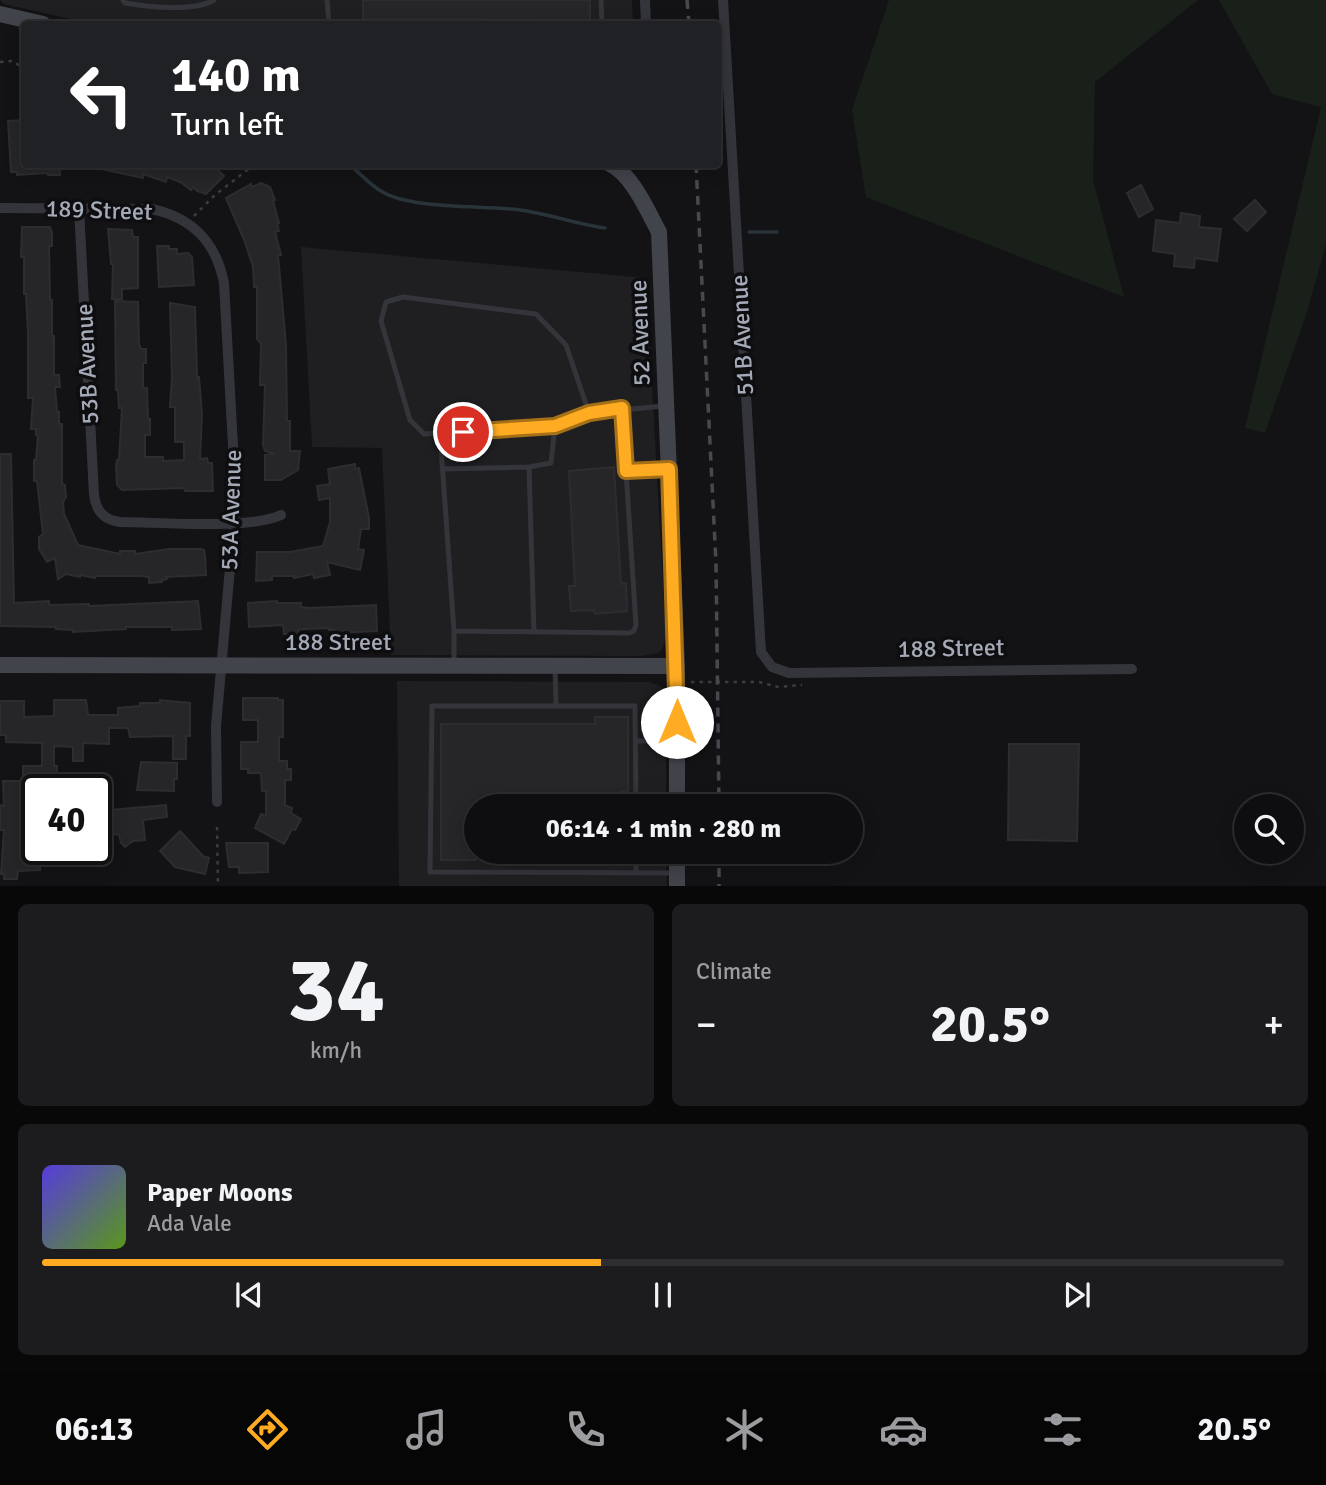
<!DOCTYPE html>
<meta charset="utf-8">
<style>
body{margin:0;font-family:Signika,sans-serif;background:#1c1c1e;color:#f1f3f6;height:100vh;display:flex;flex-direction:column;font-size:26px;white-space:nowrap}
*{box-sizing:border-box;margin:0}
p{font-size:23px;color:#9b9c9f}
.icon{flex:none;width:38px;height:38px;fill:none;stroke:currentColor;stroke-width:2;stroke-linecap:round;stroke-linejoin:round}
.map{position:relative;height:886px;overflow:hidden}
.details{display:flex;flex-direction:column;gap:18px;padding:18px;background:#080809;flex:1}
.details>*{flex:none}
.top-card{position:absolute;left:21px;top:21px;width:700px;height:147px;border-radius:7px;box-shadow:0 4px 18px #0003,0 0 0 2px #2e2e30;background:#202124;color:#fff;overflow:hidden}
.buttons{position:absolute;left:1234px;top:794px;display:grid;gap:14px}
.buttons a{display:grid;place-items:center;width:70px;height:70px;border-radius:50%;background:#0e0e10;box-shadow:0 4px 18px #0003,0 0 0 2px #2e2e30;font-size:35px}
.speed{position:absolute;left:21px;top:774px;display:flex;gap:14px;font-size:35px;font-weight:700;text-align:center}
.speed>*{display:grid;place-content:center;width:91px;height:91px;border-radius:50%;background:#0e0e10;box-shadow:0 4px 18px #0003,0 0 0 2px #2e2e30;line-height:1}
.speed .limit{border:4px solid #111;border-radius:10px;background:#fff;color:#111}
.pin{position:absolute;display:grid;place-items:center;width:60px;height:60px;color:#fff;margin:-30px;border:4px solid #fff;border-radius:50%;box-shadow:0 2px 7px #0007}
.me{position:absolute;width:77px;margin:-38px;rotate:0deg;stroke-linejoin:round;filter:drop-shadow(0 0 5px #0008)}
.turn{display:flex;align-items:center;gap:24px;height:147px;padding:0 35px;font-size:32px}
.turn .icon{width:91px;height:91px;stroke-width:2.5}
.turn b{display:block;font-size:49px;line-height:60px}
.big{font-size:52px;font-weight:800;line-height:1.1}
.details .widget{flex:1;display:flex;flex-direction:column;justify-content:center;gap:10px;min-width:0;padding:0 24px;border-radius:10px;background:#1c1c1e}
.details .dial{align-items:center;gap:0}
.dial b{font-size:91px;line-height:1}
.song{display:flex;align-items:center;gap:21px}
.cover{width:84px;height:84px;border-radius:10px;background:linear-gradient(135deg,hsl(250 70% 55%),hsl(90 70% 35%))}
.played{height:7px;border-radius:4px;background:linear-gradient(90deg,#ffac22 45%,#2e2e30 45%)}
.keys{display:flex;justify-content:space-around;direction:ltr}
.heat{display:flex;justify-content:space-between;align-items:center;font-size:38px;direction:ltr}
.details .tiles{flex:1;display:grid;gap:18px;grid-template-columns:1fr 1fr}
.widget:last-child{grid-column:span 2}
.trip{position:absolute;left:464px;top:794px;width:399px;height:70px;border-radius:35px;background:#0e0e10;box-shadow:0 4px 18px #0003,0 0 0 2px #2e2e30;font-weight:800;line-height:70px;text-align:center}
.dock{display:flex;height:112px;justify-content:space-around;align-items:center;background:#060606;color:#9b9c9f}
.dock .icon{width:49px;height:49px}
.dock .current{color:#ffac22}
.dock b{font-size:32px;color:#f1f3f6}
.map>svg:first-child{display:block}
</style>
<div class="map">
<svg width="1326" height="887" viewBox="0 0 1326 887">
<rect width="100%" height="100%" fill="#131315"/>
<path fill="#1f1f22" d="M0,0H632L633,24H93L4,4Z
M301,247L646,278L666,638L662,650L658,653L641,656L391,655L382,448L312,447Z
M397,681L649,682L661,686L666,697V807H476V852H666L667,886H399Z"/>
<path fill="#19201a" d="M889,0H1198L1095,82L1093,180L1124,297L866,197L852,110Z
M1219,0H1326V244L1307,312L1265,433L1245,428L1321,107L1272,94Z"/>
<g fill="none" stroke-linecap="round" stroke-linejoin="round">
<path stroke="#29333a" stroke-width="3.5" d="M346,164L352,167C361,174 370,185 381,191C411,210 482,205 520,210C549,214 576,224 605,228
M749,232H777"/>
</g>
<path fill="#262629" stroke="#2d2d31" stroke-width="2" d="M363,0H590V20L363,19Z
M24,120V164H59L60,175H48V173L17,175V172H11L8,121Z
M101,164H207L214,166L224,176L206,194L197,191L193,187L191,190L180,182L167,177L166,182L143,174V178L101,169Z
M261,183L270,187L275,200L273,201L279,223H277L279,231L275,232L281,255H278L286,345L287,421H290V451H300L298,470L281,480H265V455L275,454L265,451L263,445L265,385H260L261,344L257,339V287H254L253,267L245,242L226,198L251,184L252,187Z
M1141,185L1153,209L1139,217L1127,193Z
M1255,200L1266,212L1247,231L1234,219Z
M1181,213L1200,216L1199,227L1221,229L1217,261L1195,258L1194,268L1174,266L1175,254L1153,251L1156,220L1180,223Z
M22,227H50L52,233V246H49L50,300H52V336H54V375H59L60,387H55L57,412H59V424H62V484L65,485L66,497L63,502L64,514L78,545L120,554V551H135V554L169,549H201L204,550L205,556L206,575L166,577L167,579L162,580V582L149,583V577L141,576H95V578L80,575V577L66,574L58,579L55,558L47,562L39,549V537L43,534L37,481H34V460H36L38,435H36V429H31L33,398H28V332L26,294H24V257H21Z
M108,229L132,230L133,237H138V288L122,289V299H112L113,264H111Z
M157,246H169V249H177V254L188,253L192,257L194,285L159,287Z
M115,301L138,302L139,344L141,349H146V363H143V388H147L148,419H150V435H145V457H163V461L184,460V442H175V407H170L172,377L170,303L195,307L197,377H199L202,414L200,459L207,458L208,463H212L213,491H185L184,488L122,490L117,485L116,466L117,460H119L122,408H119L118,390H116Z
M0,454H11L14,603L49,601V605L89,604V606L198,601L201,629L172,630V627H126V629L73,632V630L56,629V627L0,626Z
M355,464V469L359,468L369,518V529H361L358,549L364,550L360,570L327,562L330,575L314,578L313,574L294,578L293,576H272V580L256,581L257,552H290L323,546L330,522V498L319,500L317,486L330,484L328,469Z
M614,467L621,584L626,583L627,611L595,614L594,610L571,611L569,586H575L569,471Z
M277,601V603H301V607L308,608L376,605L377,631L335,633V630H329V628L304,629L298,630V634H284L283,625L249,627L248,603Z
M243,698H278V700H283V737H279V761H287V769H291V780H285V805L292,808L291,813L301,819L295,830L292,829L284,844L255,828L261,814L266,816V791H262L261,773H248V769H241V742H258V720H243Z
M54,700H86L88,715H118V708L140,706V703H160V700L190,703V736H186V759H173V736L130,737L128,728H109V744L83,743V761H73V747L54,746V766H57V783H50V789H37V793H30L29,814H34V830H31V852L40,853V870L18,871L17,879H4V874H1L4,830H0V805L4,806L3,781H23V766H42V743L6,742V735H0V701H24V717L54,716Z
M595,717H628V792H621V807H476V860H441V724H595Z
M1009,744H1079L1077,841L1008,840Z
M141,762L177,763V779H174V791L137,790Z
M166,805L167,817L143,820L145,840L133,841L125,847L121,843L119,834L110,835L108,821H111V810Z
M180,831L203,856L209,858L205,874L175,867L160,851Z
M226,843H268V872L239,873V867H229Z"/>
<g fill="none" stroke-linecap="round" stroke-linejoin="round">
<path stroke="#3a3c42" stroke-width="2.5" stroke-dasharray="3.5 5" stroke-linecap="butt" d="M0,62L13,61L24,69
M194,216L215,195L255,164
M691,682H759L778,687L802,685
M217,827L218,887"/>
<path stroke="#34353b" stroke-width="5" d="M123,0L125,3C148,7 194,12 214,0
M327,0L329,24
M601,0L602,24
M622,408L626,471L666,469
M440,433L424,434L410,420L381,321L386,302L403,297L536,314L566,345L589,413
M442,469L529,467
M454,631L629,633L634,631L636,625L626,471
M534,632L529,467L551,463L555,426
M454,664V631L440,433L555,426L589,413L664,406
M555,667L556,706
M636,741H674
M636,807L635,706H432L430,872L674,873
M636,852V873"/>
<path stroke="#34353b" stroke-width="10" d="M645,0L646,24
M723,0L761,652L772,667L789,673L1132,669
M0,208L152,209C193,218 216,242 224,283L236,500L216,726L217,802
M79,208L94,495C96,511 104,520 120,522C159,522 249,530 281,515"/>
<path stroke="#42444b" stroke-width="16" d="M0,14L43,24
M610,164C632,174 648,212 659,232L677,666V807
M0,665L677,666
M677,852V887"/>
<path stroke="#474950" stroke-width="3.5" stroke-dasharray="9 7" stroke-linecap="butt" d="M687,0L689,24
M696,164L716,563L719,807
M719,852V887"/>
</g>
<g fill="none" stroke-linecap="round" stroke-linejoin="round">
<g stroke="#a67016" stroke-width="18">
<path id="route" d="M463,432L555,426L589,413L622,408L626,471L669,469L677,722"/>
</g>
<use href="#route" stroke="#ffac22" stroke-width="12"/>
</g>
<g text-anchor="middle" stroke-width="7" stroke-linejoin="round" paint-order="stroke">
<g font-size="24" fill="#a4aab7" stroke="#0e0e10">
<text transform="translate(99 210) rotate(2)" y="8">189 Street</text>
<text transform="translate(640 333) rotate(-92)" y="8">52 Avenue</text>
<text transform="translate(742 335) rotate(-93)" y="8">51B Avenue</text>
<text transform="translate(87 364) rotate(-93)" y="8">53B Avenue</text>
<text transform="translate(231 510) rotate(-88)" y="8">53A Avenue</text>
<text x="338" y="650">188 Street</text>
<text transform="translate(951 648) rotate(-1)" y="8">188 Street</text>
</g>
</g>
</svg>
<div class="buttons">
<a><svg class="icon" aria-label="search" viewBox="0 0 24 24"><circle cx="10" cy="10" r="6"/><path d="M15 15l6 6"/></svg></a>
</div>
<div class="speed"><div class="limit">40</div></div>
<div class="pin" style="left:463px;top:432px;background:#d93025"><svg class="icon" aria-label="arrive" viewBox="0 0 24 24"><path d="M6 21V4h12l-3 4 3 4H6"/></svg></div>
<svg class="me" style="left:677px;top:722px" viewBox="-20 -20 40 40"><circle r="19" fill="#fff"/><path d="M0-13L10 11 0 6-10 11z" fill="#ffac22"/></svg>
<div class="trip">06:14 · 1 min · 280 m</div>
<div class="top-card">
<div class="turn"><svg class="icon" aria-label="left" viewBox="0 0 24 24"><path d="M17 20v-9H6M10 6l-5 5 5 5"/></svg><div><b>140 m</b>Turn left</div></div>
</div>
</div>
<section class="details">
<div class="tiles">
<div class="widget dial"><b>34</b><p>km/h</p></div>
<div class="widget"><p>Climate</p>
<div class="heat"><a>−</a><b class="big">20.5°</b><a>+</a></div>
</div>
<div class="widget">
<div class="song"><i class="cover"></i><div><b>Paper Moons</b><p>Ada Vale</p></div></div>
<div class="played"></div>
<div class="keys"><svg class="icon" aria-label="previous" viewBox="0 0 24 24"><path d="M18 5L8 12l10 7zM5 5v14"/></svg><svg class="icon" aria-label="pause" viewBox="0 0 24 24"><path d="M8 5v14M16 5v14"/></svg><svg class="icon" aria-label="next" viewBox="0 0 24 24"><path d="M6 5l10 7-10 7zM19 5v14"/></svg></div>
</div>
</div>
</section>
<nav class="dock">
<b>06:13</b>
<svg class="icon current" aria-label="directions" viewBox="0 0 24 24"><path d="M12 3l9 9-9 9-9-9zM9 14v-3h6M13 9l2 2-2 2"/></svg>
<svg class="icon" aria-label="music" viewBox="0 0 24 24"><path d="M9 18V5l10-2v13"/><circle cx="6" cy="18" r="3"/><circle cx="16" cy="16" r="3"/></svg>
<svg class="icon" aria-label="phone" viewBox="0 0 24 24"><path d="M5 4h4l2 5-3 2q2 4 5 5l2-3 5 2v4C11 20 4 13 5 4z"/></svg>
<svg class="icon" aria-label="climate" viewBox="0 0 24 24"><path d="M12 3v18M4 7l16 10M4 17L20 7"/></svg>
<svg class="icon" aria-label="car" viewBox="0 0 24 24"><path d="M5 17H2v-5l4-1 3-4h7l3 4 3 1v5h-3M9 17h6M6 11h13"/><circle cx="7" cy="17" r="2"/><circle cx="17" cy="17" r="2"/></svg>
<svg class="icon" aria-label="filters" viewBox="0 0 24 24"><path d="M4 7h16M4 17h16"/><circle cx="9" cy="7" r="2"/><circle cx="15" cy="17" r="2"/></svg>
<b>20.5°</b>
</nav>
